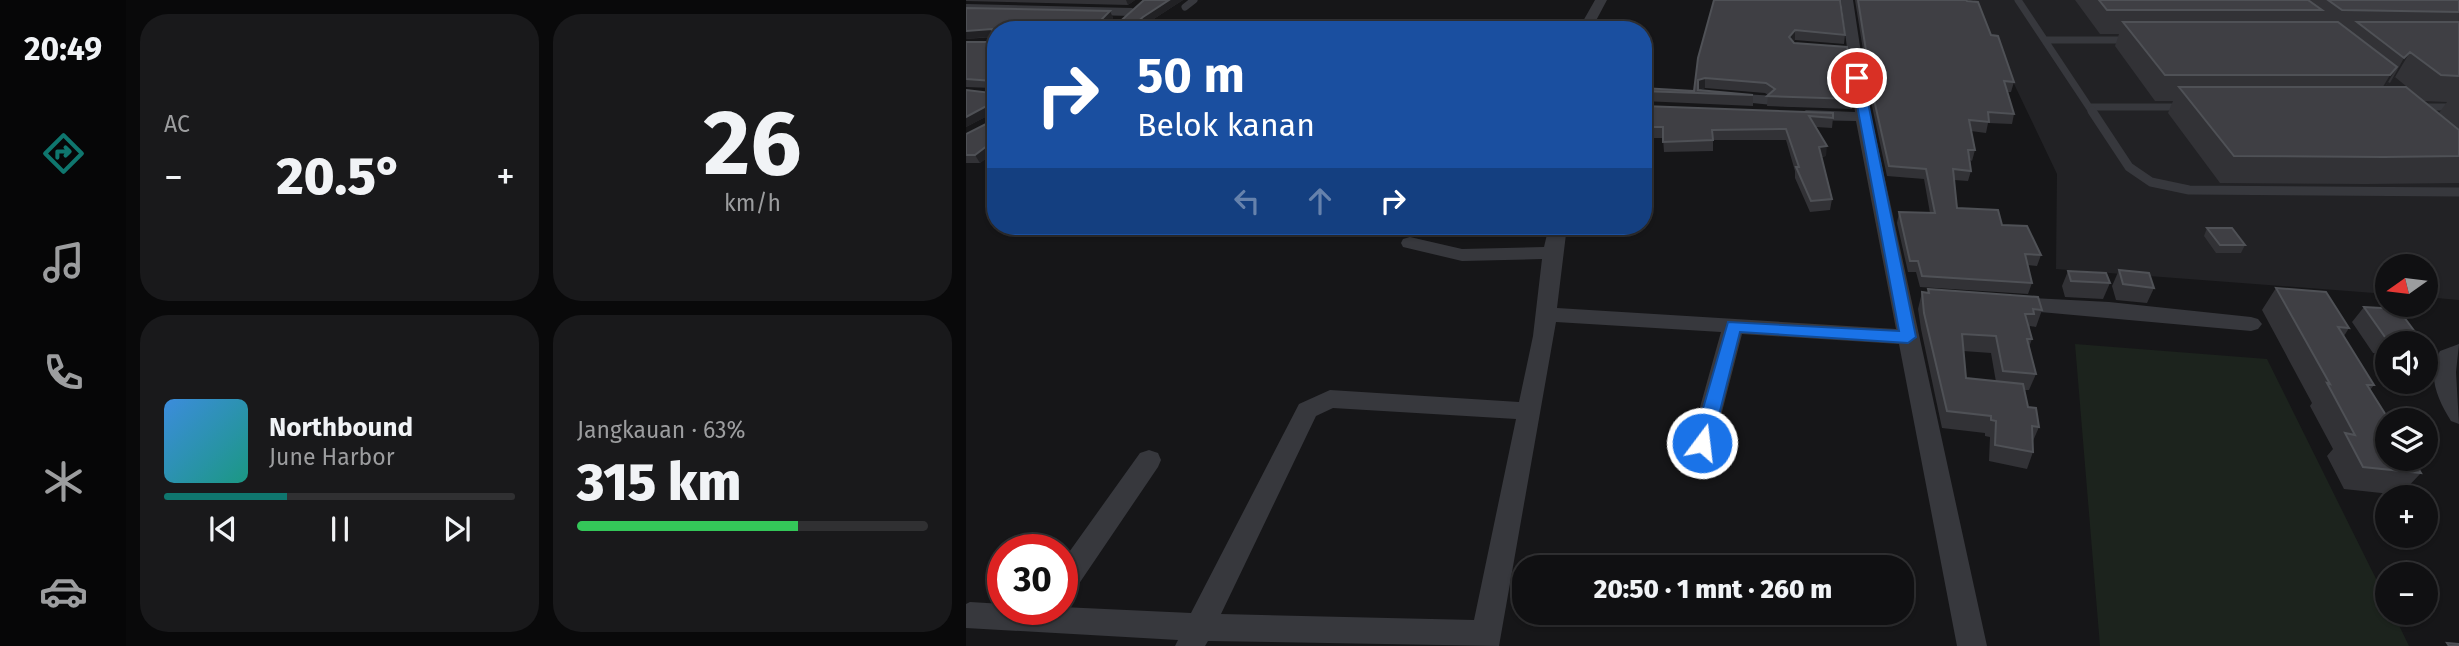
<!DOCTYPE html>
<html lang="id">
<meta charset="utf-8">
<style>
body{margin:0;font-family:"Fira Sans",sans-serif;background:#19191b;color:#f1f3f6;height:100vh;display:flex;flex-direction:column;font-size:26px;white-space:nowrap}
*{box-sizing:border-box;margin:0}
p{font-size:23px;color:#9c9d9f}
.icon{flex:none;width:38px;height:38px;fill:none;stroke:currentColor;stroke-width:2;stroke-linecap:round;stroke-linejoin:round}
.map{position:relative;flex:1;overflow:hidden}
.panel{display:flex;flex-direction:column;gap:14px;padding:14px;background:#09090a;width:840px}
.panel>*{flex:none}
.top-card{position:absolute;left:21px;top:21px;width:665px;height:214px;border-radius:28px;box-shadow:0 2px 5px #0004,0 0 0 2px #303032;background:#1a4fa0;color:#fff;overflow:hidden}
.needle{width:46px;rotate:256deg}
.controls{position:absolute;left:1409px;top:254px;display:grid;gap:14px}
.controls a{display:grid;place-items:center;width:63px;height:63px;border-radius:50%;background:#101012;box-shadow:0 2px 5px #0004,0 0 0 2px #303032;font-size:35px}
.speed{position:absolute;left:21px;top:534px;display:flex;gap:14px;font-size:35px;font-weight:700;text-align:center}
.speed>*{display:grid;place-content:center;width:91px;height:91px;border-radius:50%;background:#101012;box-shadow:0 2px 5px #0004,0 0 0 2px #303032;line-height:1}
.speed .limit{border:10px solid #d22;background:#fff;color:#111}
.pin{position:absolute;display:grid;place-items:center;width:60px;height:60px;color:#fff;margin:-30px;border:4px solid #fff;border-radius:50%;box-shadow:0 2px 7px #0007}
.me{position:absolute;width:77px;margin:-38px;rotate:15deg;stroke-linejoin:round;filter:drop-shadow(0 0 5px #0008)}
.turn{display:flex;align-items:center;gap:24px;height:147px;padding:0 35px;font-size:32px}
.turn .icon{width:91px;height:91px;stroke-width:2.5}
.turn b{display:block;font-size:49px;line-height:60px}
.lanes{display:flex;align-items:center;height:66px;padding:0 35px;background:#0003;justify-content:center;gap:35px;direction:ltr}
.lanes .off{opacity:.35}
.big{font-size:52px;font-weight:800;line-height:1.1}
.panel .card{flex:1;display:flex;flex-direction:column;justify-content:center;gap:10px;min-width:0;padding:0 24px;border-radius:28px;background:#19191b}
.panel .dial{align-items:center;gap:0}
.dial b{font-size:91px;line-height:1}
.song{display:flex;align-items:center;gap:21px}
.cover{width:84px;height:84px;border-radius:10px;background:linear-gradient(135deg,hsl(210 70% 55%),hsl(170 70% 35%))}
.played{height:7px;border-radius:4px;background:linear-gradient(90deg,#0f766e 35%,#303032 35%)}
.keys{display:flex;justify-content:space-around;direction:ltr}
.heat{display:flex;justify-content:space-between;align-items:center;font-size:38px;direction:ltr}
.charge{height:10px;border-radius:5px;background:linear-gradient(90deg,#34c759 63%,#303032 0)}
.panel .tiles{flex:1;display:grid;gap:14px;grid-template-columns:repeat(2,1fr)}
.trip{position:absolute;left:546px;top:555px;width:402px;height:70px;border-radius:28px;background:#101012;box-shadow:0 2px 5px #0004,0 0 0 2px #303032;font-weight:800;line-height:70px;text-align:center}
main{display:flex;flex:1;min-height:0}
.tab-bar{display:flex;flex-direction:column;width:126px;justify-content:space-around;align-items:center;background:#060607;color:#9c9d9f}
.tab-bar .icon{width:49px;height:49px}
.tab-bar .active{color:#0f766e}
.tab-bar b{font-size:32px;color:#f1f3f6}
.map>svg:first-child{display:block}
</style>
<main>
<nav class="tab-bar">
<b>20:49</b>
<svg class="icon active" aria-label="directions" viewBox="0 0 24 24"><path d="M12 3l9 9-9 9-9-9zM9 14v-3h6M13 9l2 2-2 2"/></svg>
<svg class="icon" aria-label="music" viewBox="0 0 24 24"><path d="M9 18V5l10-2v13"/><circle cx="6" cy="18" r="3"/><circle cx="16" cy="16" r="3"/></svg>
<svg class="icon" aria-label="phone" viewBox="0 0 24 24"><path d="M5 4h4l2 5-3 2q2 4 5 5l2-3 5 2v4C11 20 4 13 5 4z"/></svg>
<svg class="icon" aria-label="climate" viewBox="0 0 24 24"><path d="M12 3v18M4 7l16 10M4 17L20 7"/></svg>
<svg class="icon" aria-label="car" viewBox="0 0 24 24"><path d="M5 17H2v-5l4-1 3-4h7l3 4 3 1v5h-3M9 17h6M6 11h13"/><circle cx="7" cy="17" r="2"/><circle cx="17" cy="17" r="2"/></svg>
</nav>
<section class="panel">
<div class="tiles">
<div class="card"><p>AC</p>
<div class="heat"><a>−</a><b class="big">20.5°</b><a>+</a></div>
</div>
<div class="card dial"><b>26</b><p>km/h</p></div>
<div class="card">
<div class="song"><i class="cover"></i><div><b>Northbound</b><p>June Harbor</p></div></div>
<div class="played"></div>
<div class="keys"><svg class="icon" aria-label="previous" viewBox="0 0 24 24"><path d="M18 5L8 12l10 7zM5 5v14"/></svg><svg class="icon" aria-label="pause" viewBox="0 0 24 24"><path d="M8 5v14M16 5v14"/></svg><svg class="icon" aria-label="next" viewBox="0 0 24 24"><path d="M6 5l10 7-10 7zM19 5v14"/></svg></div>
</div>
<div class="card"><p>Jangkauan · 63%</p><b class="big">315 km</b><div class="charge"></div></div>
</div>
</section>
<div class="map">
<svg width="1493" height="646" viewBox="0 0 1493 646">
<rect width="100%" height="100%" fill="#161618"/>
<path fill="#222225" d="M1008,0H1493V300L1460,297V266H1421V294L1090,269L1091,174Z"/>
<path fill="#1c231d" d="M1109,344L1301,359L1421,601V612L1427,613L1443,646H1134Z"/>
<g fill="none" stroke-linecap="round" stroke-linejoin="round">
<path stroke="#37383d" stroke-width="7" d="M1052,0L1127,113
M219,7L228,0
M1079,40H1165
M1124,107H1217
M1454,107H1493"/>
<path stroke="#37383d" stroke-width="9" d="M1126,111L1163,167L1185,182L1223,190L1493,192"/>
<path fill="#37383d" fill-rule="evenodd" d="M629,0H641L625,30H612Z
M875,0H887L903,106L1021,646H991L933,344L776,334L748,443L745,450L736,453L727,450L724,443L755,332L590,322L533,646L242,641L239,646H209L212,640L0,628V604L4,602L37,604V609L96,607L225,613L333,404L364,390L553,402L567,336L576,259L496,261L437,247L435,243L437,239L444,237L496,249L578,247L583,226H601L591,308L930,329L890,121L840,120L832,115L840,110L889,112ZM367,408L550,419L508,620L255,614L350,416Z
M0,4L166,8L172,12L166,16L0,12Z
M761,93L827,97L835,102L827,107L756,100L754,97Z
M30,153V171L19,168V160Z
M1048,297L1143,302L1285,317L1292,319L1296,324L1292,329L1285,331L1041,309L1038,304Z
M1493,344L1490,372L1493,424L1485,421C1472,400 1460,375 1474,351Z
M183,450L192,453L195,460L192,467L106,594L96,598V562L174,453Z"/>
</g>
<path fill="#323236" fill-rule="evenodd" d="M0,0H169L162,5L0,1Z
M178,0H217L180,24L173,30H30V151L14,163H0V134L26,121L27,113L0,127V90L25,93L26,88L0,87V42H28L27,37L0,39V8L144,11L147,18L141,24L149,26Z
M748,0L879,35L878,44L829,40L827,41L887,99L886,109L801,106L802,95L799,93L739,88L734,90L787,95V106L677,101V88L728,91Z
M889,0H1000L1025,35L1048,82L1045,92H1041L1048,114L1046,124L1022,123L1020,133L1005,131L1009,150L1006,161L1004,160L1005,171L1002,181L988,180L991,208L1036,225L1075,255L1071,266L1062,265L1066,283L1062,294L954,287L950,272H942L931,223L933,212L964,213L958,179L921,176L906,106Z
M1109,0H1493V129L1473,113L1481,102L1458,101L1429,77L1424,83L1422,82L1419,87L1493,130V183L1400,184L1254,183L1202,113L1207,101H1189L1149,46L1153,34H1134Z
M677,106L867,118L866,128L850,127L860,156L855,157L866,199L864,210L844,212L829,178V171L820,140H747V151L698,152L697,138H677Z
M1241,228L1279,245L1275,253H1250L1238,236Z
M1153,270L1188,288L1181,303L1150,300L1146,286Z
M1102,271L1144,283L1137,299L1099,297L1096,286Z
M1310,288L1383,328L1378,336L1408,385L1404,390L1455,473L1434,495L1378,489L1361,456L1367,449L1344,406L1346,403L1296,310Z
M962,289L1076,310L1070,327L1064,326L1063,329L1066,339L1063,347L1070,374L1063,390H1058L1062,407L1073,427L1067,441V452L1061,469L1023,461L1024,437L1019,436V433L976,428L955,329L952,309L956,292L962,293ZM997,351L1025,353L1030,382L1000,378Z
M1398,307L1455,340L1453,343H1421V354L1407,353L1386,322Z"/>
<path fill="#212124" d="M160,0H169L162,5Z
M203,0H217L180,24L173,30H162L177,17Z
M144,11L147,18L135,30L132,23Z
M26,29L30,36L0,39V31Z
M829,30V40L822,46L823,37Z
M1444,52L1429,77L1424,83L1438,58Z
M1431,67L1416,92L1409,100L1424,75Z
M739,78V88L732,90V80Z
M24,104L29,112L0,127V117Z
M30,139V151L14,163L9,155Z
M861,146L860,156L852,157L853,147Z"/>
<path fill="#3f3f44" stroke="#4f5156" stroke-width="2" d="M178,0H203L177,17L162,30H30V139L9,155H0V134L26,121L27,105L24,104L0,117V90L25,93L27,81L0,79V42H28L26,29L0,31V8L144,11L132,23L149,26Z
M748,0H874L879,35L829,30L823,37L828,43L881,47L887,99L801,96L809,89L800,83L739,78L732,80V90L787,95L677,91V88L728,91L732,58Z
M892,0H1000L1001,1L1012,2L1025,35L1032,36L1048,82L1038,81L1048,114L1022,112L1023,122L1003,120L1009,150H1002L1005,171L987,169L991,208L1032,210L1036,225L1061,226L1075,255L1059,254L1066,283L956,276L952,261H944L933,212L969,213L960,169L923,166L907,95Z
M1133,0H1342L1356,10H1141Z
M1362,0H1493V12L1376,10Z
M1157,22H1372L1431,67L1424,75H1199Z
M1391,22H1493V76L1475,75L1444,52L1438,58Z
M1213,87H1440L1493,130V156L1418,157L1268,156Z
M677,106L867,113V118L843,116L861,146L853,147L866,199L845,201L830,167H833L820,129L746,130L747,140L697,142V127H677Z
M1241,228H1266L1279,245H1254Z
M1153,270L1183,273L1188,288L1157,284Z
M1102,271L1140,273L1144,283L1105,281Z
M1310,288L1360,292L1383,328L1372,327L1408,385H1401L1423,420H1421V458H1446L1455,473L1397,467L1379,433L1389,435L1361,383L1364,384Z
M962,289L1072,297L1076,310L1067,309L1068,314H1059L1066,339H1061L1070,374L1037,371L1030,336L996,334L1000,378L1057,384L1062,407L1070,408L1073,427L1066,426L1067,452L1029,445L1030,421L1025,420V416L981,411L958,313L956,292L963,293Z
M1398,307L1432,309L1455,340L1419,337Z
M1481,643L1493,644V646H1483Z"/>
<path fill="#1a73e8" stroke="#114b97" stroke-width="2" d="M891,75L897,78L950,337L942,343L774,332L746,443L743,448H730L727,443L762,322L933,331L886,78Z"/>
</svg>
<div class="controls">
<a><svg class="needle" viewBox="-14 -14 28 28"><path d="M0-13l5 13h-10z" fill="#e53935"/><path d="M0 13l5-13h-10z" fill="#9c9d9f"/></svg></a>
<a><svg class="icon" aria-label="sound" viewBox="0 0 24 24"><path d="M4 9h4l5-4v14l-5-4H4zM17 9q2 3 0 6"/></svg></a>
<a><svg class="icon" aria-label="layers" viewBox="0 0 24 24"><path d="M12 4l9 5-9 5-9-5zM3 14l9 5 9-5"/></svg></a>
<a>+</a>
<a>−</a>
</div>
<div class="speed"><div class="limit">30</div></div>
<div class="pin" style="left:891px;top:78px;background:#d93025"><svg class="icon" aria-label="arrive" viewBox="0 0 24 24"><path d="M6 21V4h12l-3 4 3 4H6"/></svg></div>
<svg class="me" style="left:736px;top:443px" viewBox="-20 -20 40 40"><circle r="17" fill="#1a73e8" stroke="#fff" stroke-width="3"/><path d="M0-11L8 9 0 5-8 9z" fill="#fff"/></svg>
<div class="trip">20:50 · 1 mnt · 260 m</div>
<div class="top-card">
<div class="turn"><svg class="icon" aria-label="right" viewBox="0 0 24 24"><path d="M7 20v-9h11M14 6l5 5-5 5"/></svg><div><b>50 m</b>Belok kanan</div></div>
<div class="lanes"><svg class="icon off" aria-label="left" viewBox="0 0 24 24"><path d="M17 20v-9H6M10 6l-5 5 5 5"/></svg><svg class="icon off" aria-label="ahead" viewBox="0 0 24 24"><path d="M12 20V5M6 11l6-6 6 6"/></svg><svg class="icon" aria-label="right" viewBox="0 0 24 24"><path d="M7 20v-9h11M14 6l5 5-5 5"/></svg></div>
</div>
</div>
</main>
